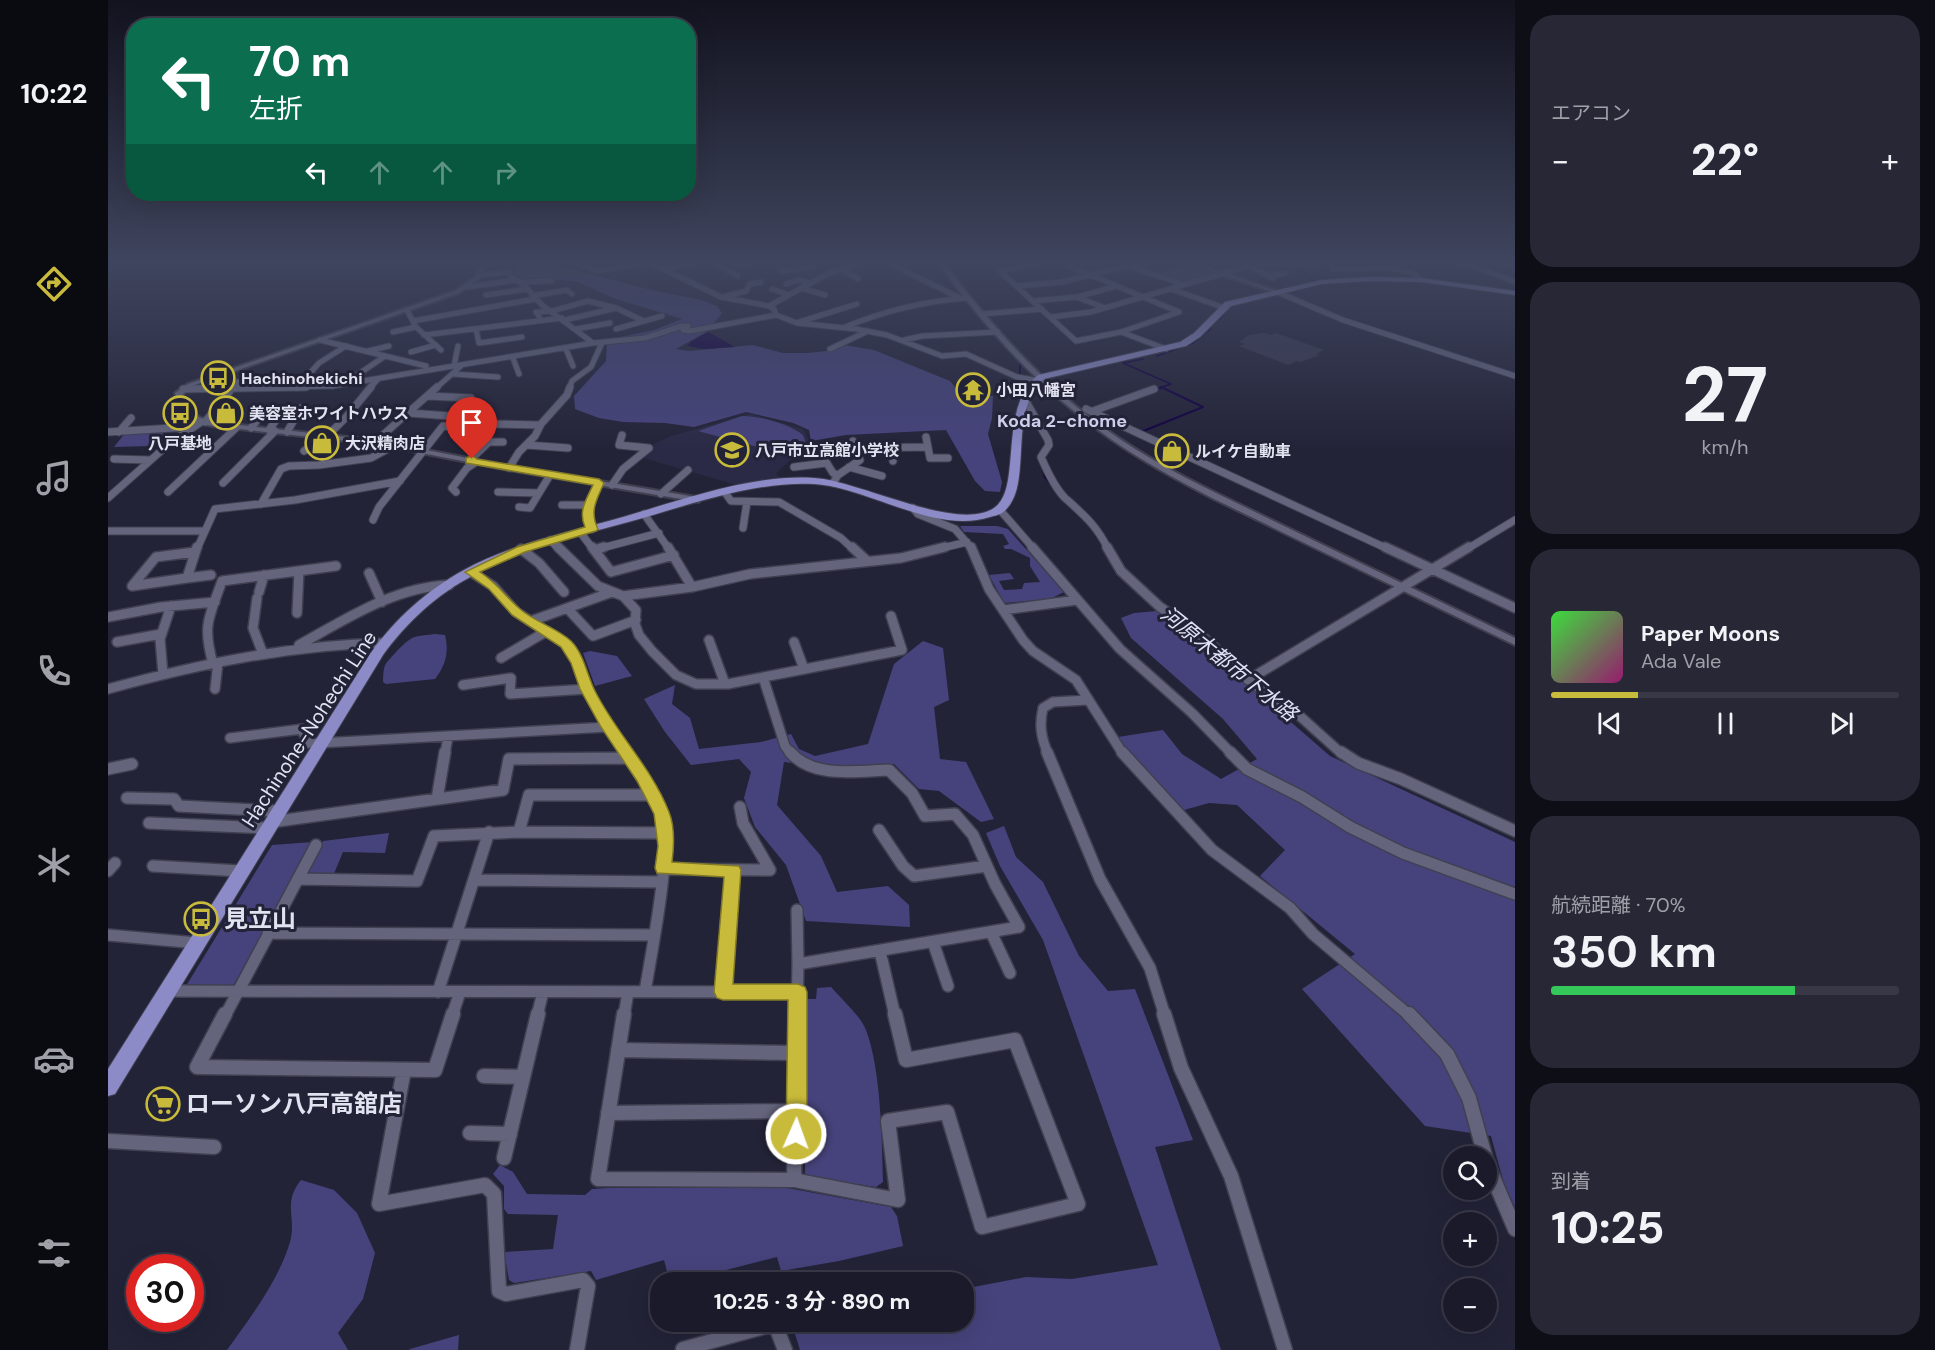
<!DOCTYPE html>
<html lang="ja">
<meta charset="utf-8">
<style>
body{margin:0;font-family:"DM Sans","Noto Sans JP",sans-serif;background:#272736;color:#f1f3f6;height:100vh;display:flex;flex-direction:column;font-size:22px;white-space:nowrap}
*{box-sizing:border-box;margin:0}
p{font-size:20px;color:#9fa1a8}
.icon{flex:none;width:33px;height:33px;fill:none;stroke:currentColor;stroke-width:2;stroke-linecap:round;stroke-linejoin:round}
.map{position:relative;flex:1;overflow:hidden}
.side{display:flex;flex-direction:column;gap:15px;padding:15px;background:#0e0e17;width:420px}
.side>*{flex:none}
.banner{position:absolute;left:18px;top:18px;width:570px;height:183px;border-radius:24px;box-shadow:0 6px 24px #0002,0 0 0 2px #383847;background:#0b6e4f;color:#fff;overflow:hidden}
.tools{position:absolute;left:1335px;top:1146px;display:grid;gap:12px}
.tools a{display:grid;place-items:center;width:54px;height:54px;border-radius:50%;background:#1a1a2a;box-shadow:0 6px 24px #0002,0 0 0 2px #383847;font-size:30px}
.speed{position:absolute;left:18px;top:1254px;display:flex;gap:12px;font-size:30px;font-weight:700;text-align:center}
.speed>*{display:grid;place-content:center;width:78px;height:78px;border-radius:50%;background:#1a1a2a;box-shadow:0 6px 24px #0002,0 0 0 2px #383847;line-height:1}
.speed .limit{border:9px solid #d22;background:#fff;color:#111}
.pin{position:absolute;display:grid;place-items:center;width:51px;height:51px;color:#fff;margin:-62px -26px;border-radius:50% 50% 50% 0;rotate:-45deg;box-shadow:0 0 6px #0007}
.pin .icon{rotate:45deg}
.me{position:absolute;width:66px;margin:-33px;rotate:2deg;stroke-linejoin:round;filter:drop-shadow(0 0 4px #0008)}
.turn{display:flex;align-items:center;gap:21px;height:126px;padding:0 24px;font-size:27px}
.turn .icon{width:78px;height:78px;stroke-width:2.5}
.turn b{display:block;font-size:42px;line-height:51px}
.lanes{display:flex;align-items:center;height:57px;padding:0 24px;background:#0003;justify-content:center;gap:30px;direction:ltr}
.lanes .off{opacity:.35}
.big{font-size:45px;font-weight:700;line-height:1.1}
.side .card{flex:1;display:flex;flex-direction:column;justify-content:center;gap:9px;min-width:0;padding:0 21px;border-radius:24px;background:#272736}
.side .dial{align-items:center;gap:0}
.dial b{font-size:78px;line-height:1}
.song{display:flex;align-items:center;gap:18px}
.cover{width:72px;height:72px;border-radius:9px;background:linear-gradient(135deg,hsl(120 70% 55%),hsl(320 70% 35%))}
.played{height:6px;border-radius:3px;background:linear-gradient(90deg,#c8bb3b 25%,#383847 25%)}
.keys{display:flex;justify-content:space-around;direction:ltr}
.heat{display:flex;justify-content:space-between;align-items:center;font-size:33px;direction:ltr}
.charge{height:9px;border-radius:4px;background:linear-gradient(90deg,#34c759 70%,#383847 0)}
.trip{position:absolute;left:542px;top:1272px;width:324px;height:60px;border-radius:24px;background:#1a1a2a;box-shadow:0 6px 24px #0002,0 0 0 2px #383847;font-weight:700;line-height:60px;text-align:center}
main{display:flex;flex:1;min-height:0}
.tab-bar{display:flex;flex-direction:column;width:108px;justify-content:space-around;align-items:center;background:#0a0a11;color:#9fa1a8}
.tab-bar .icon{width:42px;height:42px}
.tab-bar .current{color:#c8bb3b}
.tab-bar b{font-size:27px;color:#f1f3f6}
.map>svg:first-child{display:block}
</style>
<main>
<nav class="tab-bar">
<b>10:22</b>
<svg class="icon current" aria-label="directions" viewBox="0 0 24 24"><path d="M12 3l9 9-9 9-9-9zM9 14v-3h6M13 9l2 2-2 2"/></svg>
<svg class="icon" aria-label="music" viewBox="0 0 24 24"><path d="M9 18V5l10-2v13"/><circle cx="6" cy="18" r="3"/><circle cx="16" cy="16" r="3"/></svg>
<svg class="icon" aria-label="phone" viewBox="0 0 24 24"><path d="M5 4h4l2 5-3 2q2 4 5 5l2-3 5 2v4C11 20 4 13 5 4z"/></svg>
<svg class="icon" aria-label="climate" viewBox="0 0 24 24"><path d="M12 3v18M4 7l16 10M4 17L20 7"/></svg>
<svg class="icon" aria-label="car" viewBox="0 0 24 24"><path d="M5 17H2v-5l4-1 3-4h7l3 4 3 1v5h-3M9 17h6M6 11h13"/><circle cx="7" cy="17" r="2"/><circle cx="17" cy="17" r="2"/></svg>
<svg class="icon" aria-label="filters" viewBox="0 0 24 24"><path d="M4 7h16M4 17h16"/><circle cx="9" cy="7" r="2"/><circle cx="15" cy="17" r="2"/></svg>
</nav>
<div class="map">
<svg width="1407" height="1350" viewBox="0 0 1407 1350">
<rect width="100%" height="100%" fill="#232338"/>
<path fill="#2b2a46" d="M642,414L695,429L708,453L688,455L668,473L671,478L632,486L532,457L542,446L563,436Z"/>
<path fill="#46437c" d="M409,263H457L452,266L543,290L593,300L609,306L614,313L600,331L568,349L581,351L645,345L675,353H700L718,351L736,345L766,350L842,381L854,396H885L884,418L880,434L894,482L892,492L877,491L867,481L838,430L738,435L703,441L701,430L685,423L638,412L586,427L557,423L515,422L491,418L467,409L466,396L498,361L499,340L546,330L574,319L508,299L470,282L436,278L416,280L407,274Z
M1079,264L1109,274L1076,284L1047,274Z
M634,416C652,416 682,424 695,435L699,446L683,456L590,431Z
M60,430L42,446L6,447L17,433Z
M852,526H889L900,529L956,592L942,599L896,603L881,575L902,573L906,579L891,581L896,590L914,589L916,583L932,582L922,566V558L903,549H897L895,546L901,544L895,534L856,532Z
M1049,611L1081,634L1222,756L1407,842V1207L1396,1184L1383,1136L1317,1126L1194,989L1247,954L1152,876L1177,850L1129,805L1101,803L1076,810L1021,753L1010,737L1055,730L1074,754L1113,779L1149,759L1115,719L1023,638L1013,618L1026,613Z
M327,634L337,635C341,652 338,665 327,679L278,684L275,682C276,662 276,666 288,652C305,635 303,637 327,634Z
M815,641L835,648L841,700L826,707L832,759L858,762L886,819L873,822L831,791L811,789L786,764L735,769L676,762L669,805L713,856L729,892L780,886L801,905L802,927L698,921L678,865L647,827L636,798L643,772L631,759L583,765L557,732L536,699L567,685L564,704L582,718L591,749L653,742L683,734L691,749L707,756L760,744L786,664Z
M482,651L509,656L524,676L487,686L475,653Z
M896,826L908,857L935,882L971,956L1000,991L1027,989L1085,1140L1047,1147L1113,1350H692L684,1324L697,1322H855V1289L918,1277L964,1279L1050,1265L935,940L892,866L878,833Z
M281,833L277,853L235,852L225,876L201,875L198,872L215,841Z
M205,842L125,986H78L164,845Z
M723,987C734,1000 752,1015 758,1030C773,1070 774,1139 775,1182L768,1187L700,1177L697,1173L698,999H708L709,988Z
M392,1165L405,1172L419,1194L477,1195L484,1189L501,1188H679L783,1207L789,1216L795,1246L731,1261L673,1271L669,1257L571,1282H562L556,1260L488,1280L483,1271L406,1283L401,1280L396,1252L445,1249L450,1215L400,1214L396,1209V1186L385,1174Z
M193,1180L226,1190L249,1213L267,1253L255,1299L230,1333L240,1350H119C143,1316 170,1282 182,1242C189,1217 174,1204 193,1180Z
M351,1335L350,1350H301L302,1349Z"/>
<path fill="#120042" d="M600,332L604,334L627,347L596,349L580,346L582,342Z"/>
<g fill="none" stroke-linecap="round" stroke-linejoin="round">
<path stroke="#120042" stroke-width="1.5" d="M1160,297L1211,285L1185,265
M1112,319L1120,308
M1049,356L1085,343L1103,329
M1035,359L1015,363L1063,384L1051,388L1053,389
M912,364V375"/>
<path stroke="#120042" stroke-width="2" d="M1033,432L1095,407L1053,387
M934,465L937,477L944,486"/>
<path stroke="#120042" stroke-width="3" d="M1213,741L1229,754"/>
<path stroke="#120042" stroke-width="4" d="M1227,752L1229,754"/>
</g>
<path fill="#37374d" d="M1156,333L1163,335L1168,333L1216,350L1208,354L1212,355L1193,362L1189,361L1180,365L1131,346L1137,344L1131,342L1141,335Z"/>
<g fill="none" stroke-linecap="round" stroke-linejoin="round">
<g stroke="#404051" stroke-width="7">
<path id="minor-far4" d="M470,263L489,271L536,263
M543,263L613,297L661,306L666,309L668,315L689,323L748,329L779,335L834,356L858,354L909,377L926,380
M606,263L630,276
M781,263L852,298
M930,263L892,271L968,341L1013,332L1071,312L954,263
M1351,263L1375,269L1407,282
M629,266L643,263
M1022,266L1076,285
M1141,266L1165,278
M1284,268L1305,273L1313,280
M558,269L586,263
M1225,269L1284,268L1296,263
M734,270L750,279
M673,271L706,267
M401,272L403,277L416,285L434,305L485,343
M372,275L401,272
M1161,276L1178,273
M411,282L444,281
M678,284L691,280L701,283
M909,286L954,282L1031,263
M359,287L408,280
M693,288L717,295
M664,289L681,295
M1063,289L1114,307
M1169,292L1235,320L1407,376
M378,295L419,289
M424,296L459,290L464,294
M615,297L638,291L642,284L653,282
M969,297L997,308
M925,301L969,297L1009,286
M661,306L721,273L753,263
M299,310L308,327L333,350
M873,314L934,309
M431,316L428,312L444,311L480,301L508,308
M943,317L983,312L1147,264L1212,263
M457,320L508,308L536,321
M305,321L427,299
M691,322L749,304
M737,327C776,311 818,301 859,298
M368,329L371,343L414,337
M468,329L502,323
M508,329L554,316
M285,332L308,327
M1013,332L1058,349
M316,335L454,318
M212,340L318,366
M796,340L814,336L890,332
M458,349L465,366
M722,349L760,331
M260,351L281,346
M303,352L328,345
M405,358L411,374
M346,366L350,346
M345,374L390,377
M239,382L277,356
M189,388L211,363L238,346
M77,389L224,386L485,343L537,338L574,326H580L575,330L582,331L668,315
M124,389L130,382
M261,389L270,379
M327,389L353,366
M461,389L464,381L483,367L494,343"/>
</g>
<g stroke="#404051" stroke-width="9">
<path id="minor-far3" d="M75,389L198,387
M320,396L363,398
M916,398L940,440L941,445L933,457C939,471 947,488 957,498C976,515 989,526 1000,549
M978,409L1280,549
M985,411L1046,389
M301,413L342,416
M97,422L125,387
M386,424L432,425
M143,428L155,413
M161,430L173,413
M0,432L81,427
M11,432L23,418
M179,432L193,408
M218,436C236,422 248,405 263,387
M818,437L822,458H840
M267,442L329,387
M419,445L460,448
M748,448L819,447
M783,448L785,461
M710,449L725,473L730,475
M196,451L217,436
M6,459L42,460
M362,460L381,442H395
M686,467L718,463
M741,467L774,476
M401,468L411,452L427,436L433,424L459,395L462,387
M115,483L167,431
M725,483L730,475L752,460L745,441
M504,485L515,469L541,448L511,445L514,435
M60,492L129,427
M348,492L344,488L359,468L368,462
M390,492L431,493
M553,494L580,470
M618,494L623,501L671,502L733,538L745,549
M0,498L62,443L93,422
M153,504L173,469L181,466L211,465L263,458L287,445
M454,505H480
M411,507L422,508L442,475
M805,508L810,514L847,529L864,549
M892,510L926,549
M536,514L561,549
M265,520L271,507L335,426L380,431
M635,528L639,502
M484,529C477,512 481,498 491,483
M0,531H95
M472,532L485,549
M442,540L451,549
M89,549L107,509L187,500L292,481
M490,549L551,533
M830,549L859,542
M1359,549L1407,520"/>
</g>
<g stroke="#404051" stroke-width="12">
<path id="minor-far2" d="M450,547L490,586L515,596L584,587L642,574L793,558L837,547
M484,547L503,572L566,555
M560,547L584,587
M744,547L758,560
M863,547L881,589L915,640L925,651L968,680L1015,754
M924,547L1012,649L1084,713L1124,754
M999,547L1013,571L1052,607L1094,636L1155,692L1184,709L1234,754
M1277,547L1407,608
M413,549L431,563L456,592
M486,550L496,547
M87,552L48,557L24,586L79,578L89,547
M363,572L385,586L408,612L458,644L470,663L479,689L500,727L518,754
M261,573L274,602
M79,578L103,575
M151,592L156,575
M515,596L528,610L527,624L531,635L544,651L568,675L588,684H620L794,650L783,616
M149,598L145,628L155,654
M459,608L485,636L528,620
M895,610L969,600
M189,613L191,571
M0,617L53,607L107,602
M423,621L504,592
M601,640L617,684
M9,642L53,634
M686,642L696,669
M191,645C238,619 286,587 341,585
M393,658L439,631
M105,664C94,624 101,618 114,581L228,566
M55,674L52,639L63,606
M655,677L677,746L683,754
M1140,680L1361,547
M355,685L403,678L402,694L479,689
M0,689C91,664 182,645 277,643
M107,689L110,663
M122,738L194,729L199,743H212L500,727
M337,754L340,737
M940,754C933,737 931,725 935,708L945,702L980,700"/>
</g>
<g stroke="#404051" stroke-width="14">
<path id="minor-far1" d="M517,752C531,771 544,791 553,812C566,845 543,953 537,992
M682,752C705,779 750,771 781,770L804,793L817,816L847,814L865,835L887,884L911,927L690,964L689,1016
M939,752L992,879L1042,968L1057,1016
M1014,752L1104,850L1182,908L1205,934L1302,1016
M1122,752L1139,769L1194,797L1242,827L1295,853L1407,894
M1233,752L1250,763L1293,779L1407,831
M0,769L24,764
M19,798L66,799L71,806L170,811
M329,799L337,752
M163,822L395,790L401,759L520,758
M41,823L159,828
M771,830L795,866L806,876L879,866
M411,832L556,833
M45,866L133,871
M555,869L662,870L635,823L632,807
M0,871L7,863
M190,879L309,881L326,836L411,832L421,795H546
M367,880L554,882
M689,910L690,964
M883,932L902,973
M160,933L546,935
M0,935L89,943
M825,942L840,986
M772,951L787,1016
M59,991L690,992
M330,992L381,832
M615,992L625,870
M117,1016L208,845
M344,1016L352,992
M429,1016L435,992
M516,1016L520,992"/>
</g>
<g stroke="#404051" stroke-width="17">
<path id="minor" d="M117,1014L89,1067L327,1070L345,1014
M516,1014L490,1179L686,1180L790,1200L780,1121L839,1112L874,1227L970,1204L907,1040L798,1060L787,1014
M1056,1014L1073,1068L1123,1176L1177,1350
M1301,1014L1339,1054L1361,1098L1377,1156
M510,1050L689,1053
M296,1070L271,1204L377,1185L386,1194L391,1291L398,1294L475,1280L480,1286L469,1350
M376,1076L415,1077
M500,1113L689,1111
M362,1133L402,1134
M0,1141L106,1147
M396,1158L430,1014
M1378,1161L1407,1229
M686,1180L689,1014
M575,1349L667,1324L677,1350"/>
</g>
<g stroke="#404051" stroke-width="4">
<path id="tertiary" d="M375,263H381L371,279L351,293L84,386L75,394C79,411 87,417 104,422L267,440L401,466L588,497L591,498V502L401,470L267,444L104,426C81,421 73,416 67,393L80,384L347,291L367,277Z
M830,263H836C883,325 935,385 999,430C1034,455 1071,475 1110,494L1407,638V645L1104,498C1066,478 1028,458 993,432C929,386 876,326 830,263Z
M1079,263H1088L1172,292L1167,293Z
M1389,263L1407,265V269L1390,264Z"/>
</g>
<g stroke="#404051" stroke-width="2">
<path id="primary" d="M1262,277L1313,278L1407,291V295L1313,282L1262,281L1214,284L1123,306L1092,337L1078,346L936,379C897,412 928,488 894,513C891,515 885,516 882,517C827,535 760,487 706,484C645,481 582,505 524,521C470,536 415,548 366,575C329,594 299,622 275,655L7,1094L0,1096V1069L262,654C287,619 319,590 356,570C406,543 462,532 515,517C574,500 644,474 706,478C750,480 849,533 886,508C915,489 889,408 930,375L1072,342L1086,333L1117,302L1214,280Z"/>
</g>
<use href="#minor-far4" stroke="#64657d" stroke-width="5"/>
<use href="#minor-far3" stroke="#64657d" stroke-width="7"/>
<use href="#minor-far2" stroke="#64657d" stroke-width="9"/>
<use href="#minor-far1" stroke="#64657d" stroke-width="11"/>
<use href="#minor" stroke="#64657d" stroke-width="14"/>
<use href="#tertiary" fill="#64657d" fill-rule="evenodd"/>
<use href="#primary" fill="#8c8bc7" fill-rule="evenodd"/>
</g>
<linearGradient id="sky" x2="0" y2="1"><stop stop-color="#13131f"/><stop offset="0.58" stop-color="#3f455e"/><stop offset="1" stop-color="#3f455e" stop-opacity="0"/></linearGradient>
<rect width="1407" height="452" fill="url(#sky)"/>
<path fill="#c8bb3b" stroke="#827a26" stroke-width="1.5" d="M364,455L369,459L491,479L496,483C489,499 481,511 490,529L488,531L417,552L372,572C390,584 397,596 412,609C427,622 449,628 463,641C476,654 479,675 487,691C508,733 544,768 561,812C567,827 566,847 564,862L631,866L633,870L625,984H690L697,987L699,992V1134L695,1141L688,1144L681,1141L678,1134L680,1000H615L609,998L606,992L616,877L549,873L547,868L550,846L546,814L529,781L493,727L472,689L463,663L453,647L404,615L381,589L357,572L409,547L477,527C470,511 478,500 485,485L358,463V458Z"/>
<defs>
<g id="bus-ring" transform="scale(1.725)"><circle r="9.5" fill="#232338" stroke="#c8bb3b" stroke-width="1.5"/><path d="M-5-6H5V4H4V6H2V4H-2V6H-4V4H-5ZM-3.5-4V0h7V-4ZM-3.5 1.2v1.5H-2V1.2ZM2 1.2v1.5H3.5V1.2Z" fill="#c8bb3b"/></g>
<g id="temple-ring" transform="scale(1.725)"><circle r="9.5" fill="#232338" stroke="#c8bb3b" stroke-width="1.5"/><path d="M0-6L5-2H3V0L6.5 2.5H4V6H1.5V3h-3V6H-4V2.5H-6.5L-3 0V-2H-5Z" fill="#c8bb3b"/></g>
<g id="shop-ring" transform="scale(1.725)"><circle r="9.5" fill="#232338" stroke="#c8bb3b" stroke-width="1.5"/><path d="M-5-2.5h2.3a2.7 3.5 0 0 1 5.4 0H5L5.5 6h-11ZM-1.5-2.5h3a1.5 2.3 0 0 0-3 0Z" fill="#c8bb3b"/></g>
<g id="school-ring" transform="scale(1.725)"><circle r="9.5" fill="#232338" stroke="#c8bb3b" stroke-width="1.5"/><path d="M0-5L7-2L0 1L-7-2ZM-4 1L0 2.5L4 1V4Q0 6-4 4Z" fill="#c8bb3b"/></g>
<g id="supermarket-ring" transform="scale(1.725)"><circle r="9.5" fill="#232338" stroke="#c8bb3b" stroke-width="1.5"/><path d="M-6-5.5h2.5l.6 2H6L4.5 2H-2.5L-4.4-4H-6ZM-1.5 3.2a1.3 1.3 0 1 0 .1 0ZM3 3.2a1.3 1.3 0 1 0 .1 0Z" fill="#c8bb3b"/></g>
</defs>
<g fill-rule="evenodd">
<use href="#bus-ring" x="110" y="378"/>
<use href="#temple-ring" x="865" y="390"/>
<use href="#bus-ring" x="72" y="413"/>
<use href="#shop-ring" x="118" y="413"/>
<use href="#shop-ring" x="214" y="443"/>
<use href="#school-ring" x="624" y="450"/>
<use href="#shop-ring" x="1064" y="451"/>
<use href="#bus-ring" x="93" y="919"/>
<use href="#supermarket-ring" x="55" y="1104"/>
</g>
<g text-anchor="middle" stroke-width="6" stroke-linejoin="round" paint-order="stroke">
<g font-size="16" font-weight="bold" fill="#e2e3f1" stroke="#232338" text-anchor="start">
<text x="133" y="384">Hachinohekichi</text>
<text x="888" y="396">小田八幡宮</text>
<text x="141" y="419">美容室ホワイトハウス</text>
<text x="72" y="449" text-anchor="middle">八戸基地</text>
<text x="237" y="449">大沢精肉店</text>
<text x="647" y="456">八戸市立高館小学校</text>
<text x="1087" y="457">ルイケ自動車</text>
</g>
<g font-size="18" font-weight="bold" fill="#cdceea" stroke="#232338">
<text x="954" y="427">Koda 2-chome</text>
</g>
<g font-size="20" fill="#e2e3f1" stroke="#232338">
<text transform="translate(201 729) rotate(-57)" y="7">Hachinohe-Nohechi Line</text>
</g>
<g font-size="21" font-style="italic" fill="#e0e1f6" stroke="#232338">
<text transform="translate(1121 664) rotate(39)" y="7">河原木都市下水路</text>
</g>
<g font-size="24" font-weight="bold" fill="#e2e3f1" stroke="#232338" text-anchor="start">
<text x="116" y="927">見立山</text>
<text x="78" y="1112">ローソン八戸高舘店</text>
</g>
</g>
</svg>
<div class="tools">
<a><svg class="icon" aria-label="search" viewBox="0 0 24 24"><circle cx="10" cy="10" r="6"/><path d="M15 15l6 6"/></svg></a>
<a>+</a>
<a>−</a>
</div>
<div class="speed"><div class="limit">30</div></div>
<div class="pin" style="left:364px;top:459px;background:#d93025"><svg class="icon" aria-label="arrive" viewBox="0 0 24 24"><path d="M6 21V4h12l-3 4 3 4H6"/></svg></div>
<svg class="me" style="left:688px;top:1134px" viewBox="-20 -20 40 40"><circle r="17" fill="#c8bb3b" stroke="#fff" stroke-width="3"/><path d="M0-11L8 9 0 5-8 9z" fill="#fff"/></svg>
<div class="trip">10:25 · 3 分 · 890 m</div>
<div class="banner">
<div class="turn"><svg class="icon" aria-label="left" viewBox="0 0 24 24"><path d="M17 20v-9H6M10 6l-5 5 5 5"/></svg><div><b>70 m</b>左折</div></div>
<div class="lanes"><svg class="icon" aria-label="left" viewBox="0 0 24 24"><path d="M17 20v-9H6M10 6l-5 5 5 5"/></svg><svg class="icon off" aria-label="ahead" viewBox="0 0 24 24"><path d="M12 20V5M6 11l6-6 6 6"/></svg><svg class="icon off" aria-label="ahead" viewBox="0 0 24 24"><path d="M12 20V5M6 11l6-6 6 6"/></svg><svg class="icon off" aria-label="right" viewBox="0 0 24 24"><path d="M7 20v-9h11M14 6l5 5-5 5"/></svg></div>
</div>
</div>
<section class="side">
<div class="card"><p>エアコン</p>
<div class="heat"><a>−</a><b class="big">22°</b><a>+</a></div>
</div>
<div class="card dial"><b>27</b><p>km/h</p></div>
<div class="card">
<div class="song"><i class="cover"></i><div><b>Paper Moons</b><p>Ada Vale</p></div></div>
<div class="played"></div>
<div class="keys"><svg class="icon" aria-label="previous" viewBox="0 0 24 24"><path d="M18 5L8 12l10 7zM5 5v14"/></svg><svg class="icon" aria-label="pause" viewBox="0 0 24 24"><path d="M8 5v14M16 5v14"/></svg><svg class="icon" aria-label="next" viewBox="0 0 24 24"><path d="M6 5l10 7-10 7zM19 5v14"/></svg></div>
</div>
<div class="card"><p>航続距離 · 70%</p><b class="big">350 km</b><div class="charge"></div></div>
<div class="card"><p>到着</p><b class="big">10:25</b></div>
</section>
</main>
